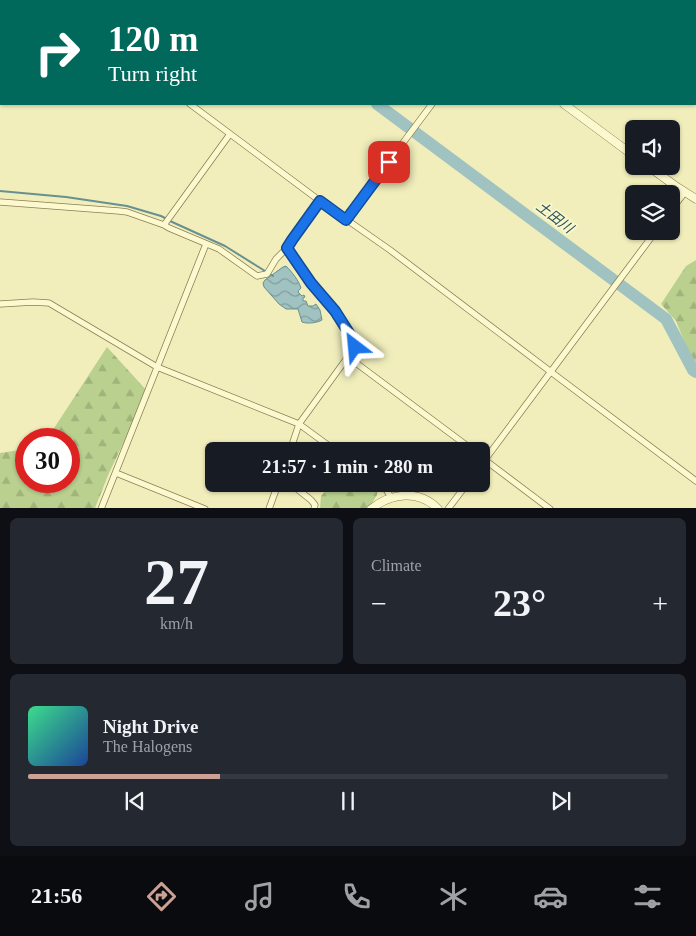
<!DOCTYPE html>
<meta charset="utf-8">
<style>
body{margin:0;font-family:"Times New Roman","Noto Sans JP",serif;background:#242831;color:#f1f3f6;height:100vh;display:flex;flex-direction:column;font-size:19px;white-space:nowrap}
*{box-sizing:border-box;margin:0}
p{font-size:16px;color:#9ea1a6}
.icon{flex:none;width:28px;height:28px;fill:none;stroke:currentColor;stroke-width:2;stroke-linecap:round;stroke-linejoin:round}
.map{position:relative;height:508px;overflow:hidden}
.sheet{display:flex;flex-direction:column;gap:10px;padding:10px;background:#0d0f14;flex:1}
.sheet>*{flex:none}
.top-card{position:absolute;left:0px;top:0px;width:696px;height:105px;box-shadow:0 1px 4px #0004;background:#00695c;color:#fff;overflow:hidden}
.fabs{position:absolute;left:625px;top:120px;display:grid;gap:10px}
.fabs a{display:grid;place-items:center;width:55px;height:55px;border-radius:8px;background:#171b24;box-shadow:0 1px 4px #0004;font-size:25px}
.speed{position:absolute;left:15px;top:428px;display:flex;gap:10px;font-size:25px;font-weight:700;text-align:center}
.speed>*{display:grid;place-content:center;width:65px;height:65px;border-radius:50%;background:#171b24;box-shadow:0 1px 4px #0004;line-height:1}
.speed .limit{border:8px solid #d22;background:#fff;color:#111}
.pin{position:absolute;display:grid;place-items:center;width:42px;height:42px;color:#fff;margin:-21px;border-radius:10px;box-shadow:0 2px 8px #0006}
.me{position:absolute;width:55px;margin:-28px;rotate:331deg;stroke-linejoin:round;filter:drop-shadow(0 0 4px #0008)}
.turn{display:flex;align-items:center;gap:18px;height:105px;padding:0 25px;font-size:22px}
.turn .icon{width:65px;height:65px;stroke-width:2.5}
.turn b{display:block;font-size:35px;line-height:42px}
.big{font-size:38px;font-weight:700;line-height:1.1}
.sheet .card{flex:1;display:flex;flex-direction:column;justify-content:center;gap:8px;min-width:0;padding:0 18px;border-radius:8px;background:#242831}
.sheet .dial{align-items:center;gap:0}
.dial b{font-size:65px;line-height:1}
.song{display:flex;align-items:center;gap:15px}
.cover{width:60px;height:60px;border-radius:8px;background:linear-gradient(135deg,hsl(150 70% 55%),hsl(220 70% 35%))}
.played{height:5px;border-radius:2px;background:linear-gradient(90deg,#cca195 30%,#363941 30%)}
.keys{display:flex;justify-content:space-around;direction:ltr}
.heat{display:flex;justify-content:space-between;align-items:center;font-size:28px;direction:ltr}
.sheet .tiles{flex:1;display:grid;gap:10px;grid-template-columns:1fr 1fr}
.card:last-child{grid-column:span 2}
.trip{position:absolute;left:205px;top:442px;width:285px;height:50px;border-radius:8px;background:#171b24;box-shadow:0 1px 4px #0004;font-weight:700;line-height:50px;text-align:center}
.menu{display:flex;height:80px;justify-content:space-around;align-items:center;background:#090b0e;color:#9ea1a6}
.menu .icon{width:35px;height:35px}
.menu .on{color:#cca195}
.menu b{font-size:22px;color:#f1f3f6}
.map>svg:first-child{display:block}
</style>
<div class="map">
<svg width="696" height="509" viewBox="0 0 696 509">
<defs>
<pattern id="forest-firs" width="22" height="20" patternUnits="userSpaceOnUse" patternTransform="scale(1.25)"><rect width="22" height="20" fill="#b9d08f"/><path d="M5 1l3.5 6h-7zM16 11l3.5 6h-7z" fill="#a0b37b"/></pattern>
<pattern id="water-waves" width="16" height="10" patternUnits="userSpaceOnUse" patternTransform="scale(1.25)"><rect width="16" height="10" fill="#a0c2c0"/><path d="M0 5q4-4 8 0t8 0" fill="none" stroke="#839e9b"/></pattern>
</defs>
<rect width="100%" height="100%" fill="#f1eebc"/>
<path fill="url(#forest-firs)" d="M696,260V362L691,358L676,321L661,304L686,266Z
M107,347L148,392L109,473L95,508H0V453L26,449V481H69V439H47Z
M332,484H378L377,495L369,508L320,509L321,496Z"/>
<path fill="url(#water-waves)" stroke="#679090" d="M286,266C292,272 299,281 301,288L299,290L298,292L302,296L304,295L305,297L303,298V301H306L308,306H313L316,304L320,310L322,320C317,323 307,324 302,322L298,309H286L279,304L264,287L263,283L265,280L283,267Z"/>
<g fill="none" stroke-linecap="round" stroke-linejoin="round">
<path stroke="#679090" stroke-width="2" d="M0,191L66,197L127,206L161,216L165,218
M170,221L225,246L273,276"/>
<path stroke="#a0c2c0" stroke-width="12" d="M239,0L240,1
M377,104L666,319L693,370L696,372"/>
<g stroke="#8a7e54" stroke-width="7">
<path id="minor" d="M51,0L52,1
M190,1L191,0
M513,1L514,0
M0,69L1,68
M190,104L320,201L390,250L551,372L696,481
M0,202L119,211L127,212L164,225L169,228L219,249L257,276L267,274L276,259L287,248L292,240L320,201
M671,210L685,192
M346,219L432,104
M164,225L230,134
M287,248L311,283L335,311L354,341L355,347L299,424L290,451
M0,304L33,302L49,303L157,367L299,424L336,451
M348,357L474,451
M481,457L550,509
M481,465L656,231
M116,473L205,509
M291,484L311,500L315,505L314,509
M379,484L385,488L391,497
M101,509L206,244
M269,509L278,484
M448,509L467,484"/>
</g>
<g stroke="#8a7e54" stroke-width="9">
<path id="tertiary" d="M426,0L427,1
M564,104L634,156
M648,166L674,185L696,199
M371,509C391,493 419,489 438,509"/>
</g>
<use href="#minor" stroke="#fcf9cf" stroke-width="5.5"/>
<use href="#tertiary" stroke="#fcf9cf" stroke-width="8"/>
</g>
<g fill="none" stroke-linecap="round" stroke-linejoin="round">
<g stroke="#114b97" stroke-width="12">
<path id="route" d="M355,347L354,341L335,311L311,283L287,248L292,240L320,201L346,220L389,162"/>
</g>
<use href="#route" stroke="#1a73e8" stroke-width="9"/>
</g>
<g text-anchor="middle" stroke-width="4" stroke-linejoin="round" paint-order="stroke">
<g font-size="14" font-style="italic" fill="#285059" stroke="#f8f6cc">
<text transform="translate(555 217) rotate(37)" y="5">土田川</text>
</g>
</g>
</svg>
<div class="fabs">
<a><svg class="icon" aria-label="sound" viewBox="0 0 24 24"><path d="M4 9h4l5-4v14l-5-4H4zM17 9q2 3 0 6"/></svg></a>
<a><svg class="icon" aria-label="layers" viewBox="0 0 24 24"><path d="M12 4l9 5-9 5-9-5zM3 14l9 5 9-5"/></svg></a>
</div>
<div class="speed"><div class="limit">30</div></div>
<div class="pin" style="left:389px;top:162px;background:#d93025"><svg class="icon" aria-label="arrive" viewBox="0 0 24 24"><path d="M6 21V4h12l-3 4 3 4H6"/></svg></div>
<svg class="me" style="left:355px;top:347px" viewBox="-20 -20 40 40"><path d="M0-17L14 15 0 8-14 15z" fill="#1a73e8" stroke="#fff" stroke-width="4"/></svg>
<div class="trip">21:57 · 1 min · 280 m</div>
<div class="top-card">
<div class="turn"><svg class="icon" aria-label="right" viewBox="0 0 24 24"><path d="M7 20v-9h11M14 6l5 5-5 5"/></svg><div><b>120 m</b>Turn right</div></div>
</div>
</div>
<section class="sheet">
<div class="tiles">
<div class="card dial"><b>27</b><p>km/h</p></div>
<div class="card"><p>Climate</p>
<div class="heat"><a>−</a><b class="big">23°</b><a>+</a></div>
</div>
<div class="card">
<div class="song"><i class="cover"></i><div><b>Night Drive</b><p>The Halogens</p></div></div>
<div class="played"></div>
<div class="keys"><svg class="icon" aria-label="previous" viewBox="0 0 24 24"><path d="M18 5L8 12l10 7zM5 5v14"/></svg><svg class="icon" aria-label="pause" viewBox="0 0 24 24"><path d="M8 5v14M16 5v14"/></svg><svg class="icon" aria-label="next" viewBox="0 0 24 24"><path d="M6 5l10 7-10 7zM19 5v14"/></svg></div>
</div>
</div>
</section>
<nav class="menu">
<b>21:56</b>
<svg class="icon on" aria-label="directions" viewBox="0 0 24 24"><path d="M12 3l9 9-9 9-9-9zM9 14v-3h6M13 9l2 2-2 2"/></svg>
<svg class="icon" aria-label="music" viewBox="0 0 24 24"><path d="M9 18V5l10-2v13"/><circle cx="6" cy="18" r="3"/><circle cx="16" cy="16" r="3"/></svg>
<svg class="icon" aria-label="phone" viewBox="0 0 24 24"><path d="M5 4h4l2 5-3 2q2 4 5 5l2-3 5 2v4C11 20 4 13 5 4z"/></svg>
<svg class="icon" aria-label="climate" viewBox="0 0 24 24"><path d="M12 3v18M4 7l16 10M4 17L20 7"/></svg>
<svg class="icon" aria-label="car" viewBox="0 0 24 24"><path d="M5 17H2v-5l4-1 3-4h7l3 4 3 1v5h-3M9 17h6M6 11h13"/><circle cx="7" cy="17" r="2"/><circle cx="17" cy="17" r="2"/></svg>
<svg class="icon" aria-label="filters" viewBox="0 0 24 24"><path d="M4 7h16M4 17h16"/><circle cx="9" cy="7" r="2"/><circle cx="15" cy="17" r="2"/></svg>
</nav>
